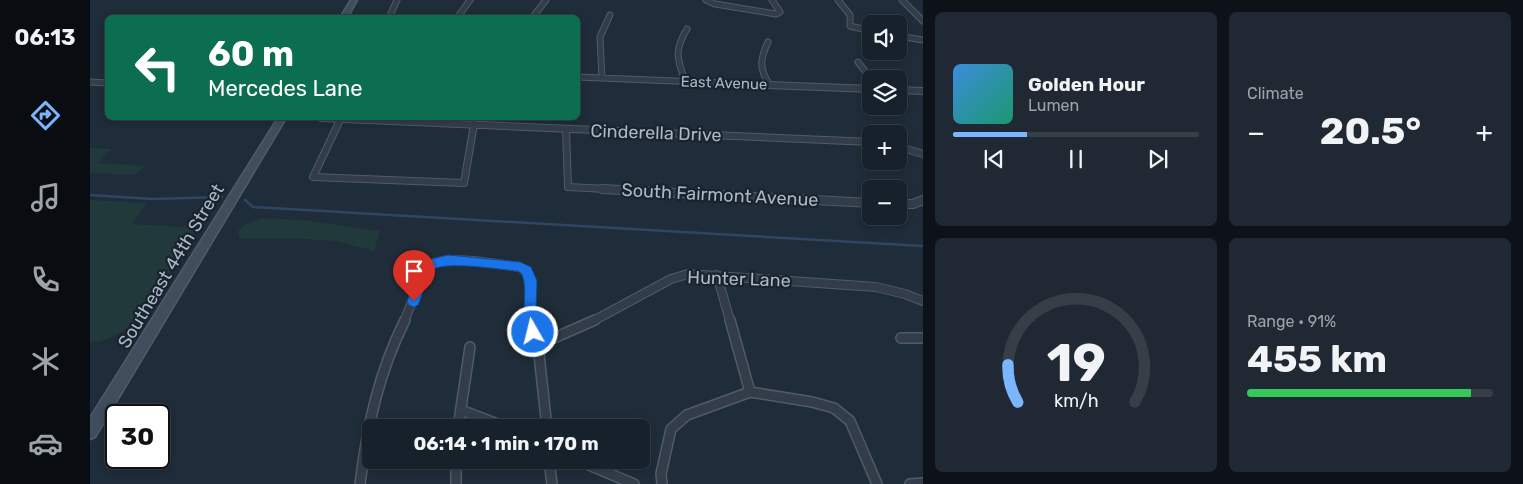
<!DOCTYPE html>
<meta charset="utf-8">
<style>
body{margin:0;font-family:Rubik,sans-serif;background:#202933;color:#f1f3f6;height:100vh;display:flex;flex-direction:column;font-size:19px;white-space:nowrap}
*{box-sizing:border-box;margin:0}
p{font-size:16px;color:#9ea3a9}
.icon{flex:none;width:28px;height:28px;fill:none;stroke:currentColor;stroke-width:2;stroke-linecap:round;stroke-linejoin:round}
.map{position:relative;flex:1;overflow:hidden}
.panel{display:flex;flex-direction:column;gap:12px;padding:12px;background:#0d1218;width:600px}
.panel>*{flex:none}
.hud{position:absolute;left:15px;top:15px;width:475px;height:105px;border-radius:8px;box-shadow:0 2px 8px #0003,0 0 0 1px #363e47;background:#0b6e4f;color:#fff;overflow:hidden}
.tools{position:absolute;left:772px;top:15px;display:grid;gap:10px}
.tools a{display:grid;place-items:center;width:45px;height:45px;border-radius:8px;background:#17212b;box-shadow:0 2px 8px #0003,0 0 0 1px #363e47;font-size:25px}
.speed{position:absolute;left:15px;top:404px;display:flex;gap:10px;font-size:25px;font-weight:700;text-align:center}
.speed>*{display:grid;place-content:center;width:65px;height:65px;border-radius:50%;background:#17212b;box-shadow:0 2px 8px #0003,0 0 0 1px #363e47;line-height:1}
.speed .limit{border:2px solid #111;border-radius:8px;background:#fff;color:#111}
.pin{position:absolute;display:grid;place-items:center;width:42px;height:42px;color:#fff;margin:-51px -21px;border-radius:50% 50% 50% 0;rotate:-45deg;box-shadow:0 0 5px #0007}
.pin .icon{rotate:45deg}
.me{position:absolute;width:55px;margin:-28px;rotate:352deg;stroke-linejoin:round;filter:drop-shadow(0 0 4px #0008)}
.turn{display:flex;align-items:center;gap:18px;height:105px;padding:0 20px;font-size:22px}
.turn .icon{width:65px;height:65px;stroke-width:2.5}
.turn b{display:block;font-size:35px;line-height:42px}
.big{font-size:38px;font-weight:700;line-height:1.1}
.panel .card{flex:1;display:flex;flex-direction:column;justify-content:center;gap:8px;min-width:0;padding:0 18px;border-radius:8px;background:#202933}
.panel .dial{align-items:center;gap:0}
.dial svg{height:130px;overflow:visible;fill:none;stroke:#363e47;stroke-width:7;stroke-linecap:round;text-anchor:middle}
.dial text{fill:#f1f3f6;stroke:none}
.song{display:flex;align-items:center;gap:15px}
.cover{width:60px;height:60px;border-radius:8px;background:linear-gradient(135deg,hsl(210 70% 55%),hsl(160 70% 35%))}
.played{height:5px;border-radius:2px;background:linear-gradient(90deg,#7ab5fe 30%,#363e47 30%)}
.keys{display:flex;justify-content:space-around;direction:ltr}
.heat{display:flex;justify-content:space-between;align-items:center;font-size:28px;direction:ltr}
.charge{height:8px;border-radius:4px;background:linear-gradient(90deg,#34c759 91%,#363e47 0)}
.panel .tiles{flex:1;display:grid;gap:12px;grid-template-columns:repeat(2,1fr)}
.trip{position:absolute;left:272px;top:419px;width:288px;height:50px;border-radius:8px;background:#17212b;box-shadow:0 2px 8px #0003,0 0 0 1px #363e47;font-weight:700;line-height:50px;text-align:center}
main{display:flex;flex:1;min-height:0}
.tab-bar{display:flex;flex-direction:column;width:90px;justify-content:space-around;align-items:center;background:#090d11;color:#9ea3a9}
.tab-bar .icon{width:35px;height:35px}
.tab-bar .selected{color:#7ab5fe}
.tab-bar b{font-size:22px;color:#f1f3f6}
.map>svg:first-child{display:block}
</style>
<main>
<nav class="tab-bar">
<b>06:13</b>
<svg class="icon selected" aria-label="directions" viewBox="0 0 24 24"><path d="M12 3l9 9-9 9-9-9zM9 14v-3h6M13 9l2 2-2 2"/></svg>
<svg class="icon" aria-label="music" viewBox="0 0 24 24"><path d="M9 18V5l10-2v13"/><circle cx="6" cy="18" r="3"/><circle cx="16" cy="16" r="3"/></svg>
<svg class="icon" aria-label="phone" viewBox="0 0 24 24"><path d="M5 4h4l2 5-3 2q2 4 5 5l2-3 5 2v4C11 20 4 13 5 4z"/></svg>
<svg class="icon" aria-label="climate" viewBox="0 0 24 24"><path d="M12 3v18M4 7l16 10M4 17L20 7"/></svg>
<svg class="icon" aria-label="car" viewBox="0 0 24 24"><path d="M5 17H2v-5l4-1 3-4h7l3 4 3 1v5h-3M9 17h6M6 11h13"/><circle cx="7" cy="17" r="2"/><circle cx="17" cy="17" r="2"/></svg>
</nav>
<div class="map">
<svg width="833" height="484" viewBox="0 0 833 484">
<rect width="100%" height="100%" fill="#1f2c39"/>
<path fill="#21393a" d="M0,148L21,149L8,163L55,166L45,175L0,173Z
M0,200L57,203L42,224L107,228C82,264 51,343 0,342Z
M173,218L214,220L290,231L284,251L246,241L196,238H149L148,231L156,224Z"/>
<g fill="none" stroke-linecap="round" stroke-linejoin="round">
<path stroke="#2f4660" stroke-width="2.5" d="M0,195L62,199L132,197
M155,200L163,207L833,246"/>
<g stroke="#505b67" stroke-width="7">
<path id="street-far3" d="M616,0L625,4L686,14L690,12L682,0
M748,0L760,15V26L781,31
M812,0L833,21
M299,18L307,0
M367,18L380,0
M442,18L456,0
M809,36L833,40
M678,42C670,59 669,68 679,84
M768,62L781,79
M488,77L681,85
M512,78L510,37L520,15
M595,81C587,59 584,50 597,29
M0,82L18,83"/>
</g>
<g stroke="#505b67" stroke-width="8">
<path id="street-far2" d="M651,84L781,89
M809,90L833,91
M231,118L781,142
M251,118L223,177L374,183L384,124
M476,129L478,187L536,190
M809,147L833,154"/>
</g>
<g stroke="#505b67" stroke-width="10">
<path id="street-far1" d="M512,189L781,203
M809,204H823L833,200
M627,275L640,321
M314,321L337,267C354,253 408,265 430,267C448,277 439,303 440,321
M503,321L581,279L598,274L786,287L815,294L833,301"/>
</g>
<g stroke="#505b67" stroke-width="12">
<path id="street" d="M440,320L448,345L457,428
M640,320L660,392
M811,338H833
M448,345L505,320
M371,410L418,428
M368,428L380,347
M366,460V484
M459,460L462,484
M487,460L544,484
M270,484C277,426 289,372 315,320
M572,484L571,474L581,429L597,415L660,392L722,402L744,408L760,421L787,484
M820,484L833,483"/>
</g>
<g stroke="#505b67" stroke-width="3">
<path id="secondary" d="M261,0H267L257,18H250Z
M188,118H196L5,437L0,439V418Z"/>
</g>
<use href="#street-far3" stroke="#333d4a" stroke-width="5"/>
<use href="#street-far2" stroke="#333d4a" stroke-width="6"/>
<use href="#street-far1" stroke="#333d4a" stroke-width="8"/>
<use href="#street" stroke="#333d4a" stroke-width="9"/>
<use href="#secondary" fill="#404d5d" fill-rule="evenodd"/>
</g>
<path fill="#1a73e8" stroke="#114b97" d="M358,255L430,262L441,267L447,281L446,310L450,332L448,336L443,338L438,336C429,316 439,294 432,274L428,271C412,270 349,259 340,272C334,281 333,295 328,305L324,307L319,305L317,301L333,264L342,259Z"/>
<g text-anchor="middle" stroke-width="4.5" stroke-linejoin="round" paint-order="stroke">
<g font-size="15" fill="#adb8c6" stroke="#18232e">
<text transform="translate(634 83) rotate(2)" y="5">East Avenue</text>
</g>
<g font-size="18" fill="#adb8c6" stroke="#18232e">
<text transform="translate(566 133) rotate(2)" y="6">Cinderella Drive</text>
<text transform="translate(630 195) rotate(3)" y="6">South Fairmont Avenue</text>
<text transform="translate(81 266) rotate(-59)" y="6">Southeast 44th Street</text>
<text transform="translate(649 279) rotate(2)" y="6">Hunter Lane</text>
</g>
</g>
</svg>
<div class="tools">
<a><svg class="icon" aria-label="sound" viewBox="0 0 24 24"><path d="M4 9h4l5-4v14l-5-4H4zM17 9q2 3 0 6"/></svg></a>
<a><svg class="icon" aria-label="layers" viewBox="0 0 24 24"><path d="M12 4l9 5-9 5-9-5zM3 14l9 5 9-5"/></svg></a>
<a>+</a>
<a>−</a>
</div>
<div class="speed"><div class="limit">30</div></div>
<div class="pin" style="left:324px;top:301px;background:#d93025"><svg class="icon" aria-label="arrive" viewBox="0 0 24 24"><path d="M6 21V4h12l-3 4 3 4H6"/></svg></div>
<svg class="me" style="left:443px;top:332px" viewBox="-20 -20 40 40"><circle r="17" fill="#1a73e8" stroke="#fff" stroke-width="3"/><path d="M0-11L8 9 0 5-8 9z" fill="#fff"/></svg>
<div class="trip">06:14 · 1 min · 170 m</div>
<div class="hud">
<div class="turn"><svg class="icon" aria-label="left" viewBox="0 0 24 24"><path d="M17 20v-9H6M10 6l-5 5 5 5"/></svg><div><b>60 m</b>Mercedes Lane</div></div>
</div>
</div>
<section class="panel">
<div class="tiles">
<div class="card">
<div class="song"><i class="cover"></i><div><b>Golden Hour</b><p>Lumen</p></div></div>
<div class="played"></div>
<div class="keys"><svg class="icon" aria-label="previous" viewBox="0 0 24 24"><path d="M18 5L8 12l10 7zM5 5v14"/></svg><svg class="icon" aria-label="pause" viewBox="0 0 24 24"><path d="M8 5v14M16 5v14"/></svg><svg class="icon" aria-label="next" viewBox="0 0 24 24"><path d="M6 5l10 7-10 7zM19 5v14"/></svg></div>
</div>
<div class="card"><p>Climate</p>
<div class="heat"><a>−</a><b class="big">20.5°</b><a>+</a></div>
</div>
<div class="card dial"><svg viewBox="0 0 100 80">
<path d="M14 69A42 42 0 1 1 86 69"/>
<path d="M14 69A42 42 0 0 1 8 46" stroke="#7ab5fe"/>
<text x="50" y="56" font-size="32" font-weight="700">19</text>
<text x="50" y="72" font-size="11">km/h</text>
</svg></div>
<div class="card"><p>Range · 91%</p><b class="big">455 km</b><div class="charge"></div></div>
</div>
</section>
</main>
